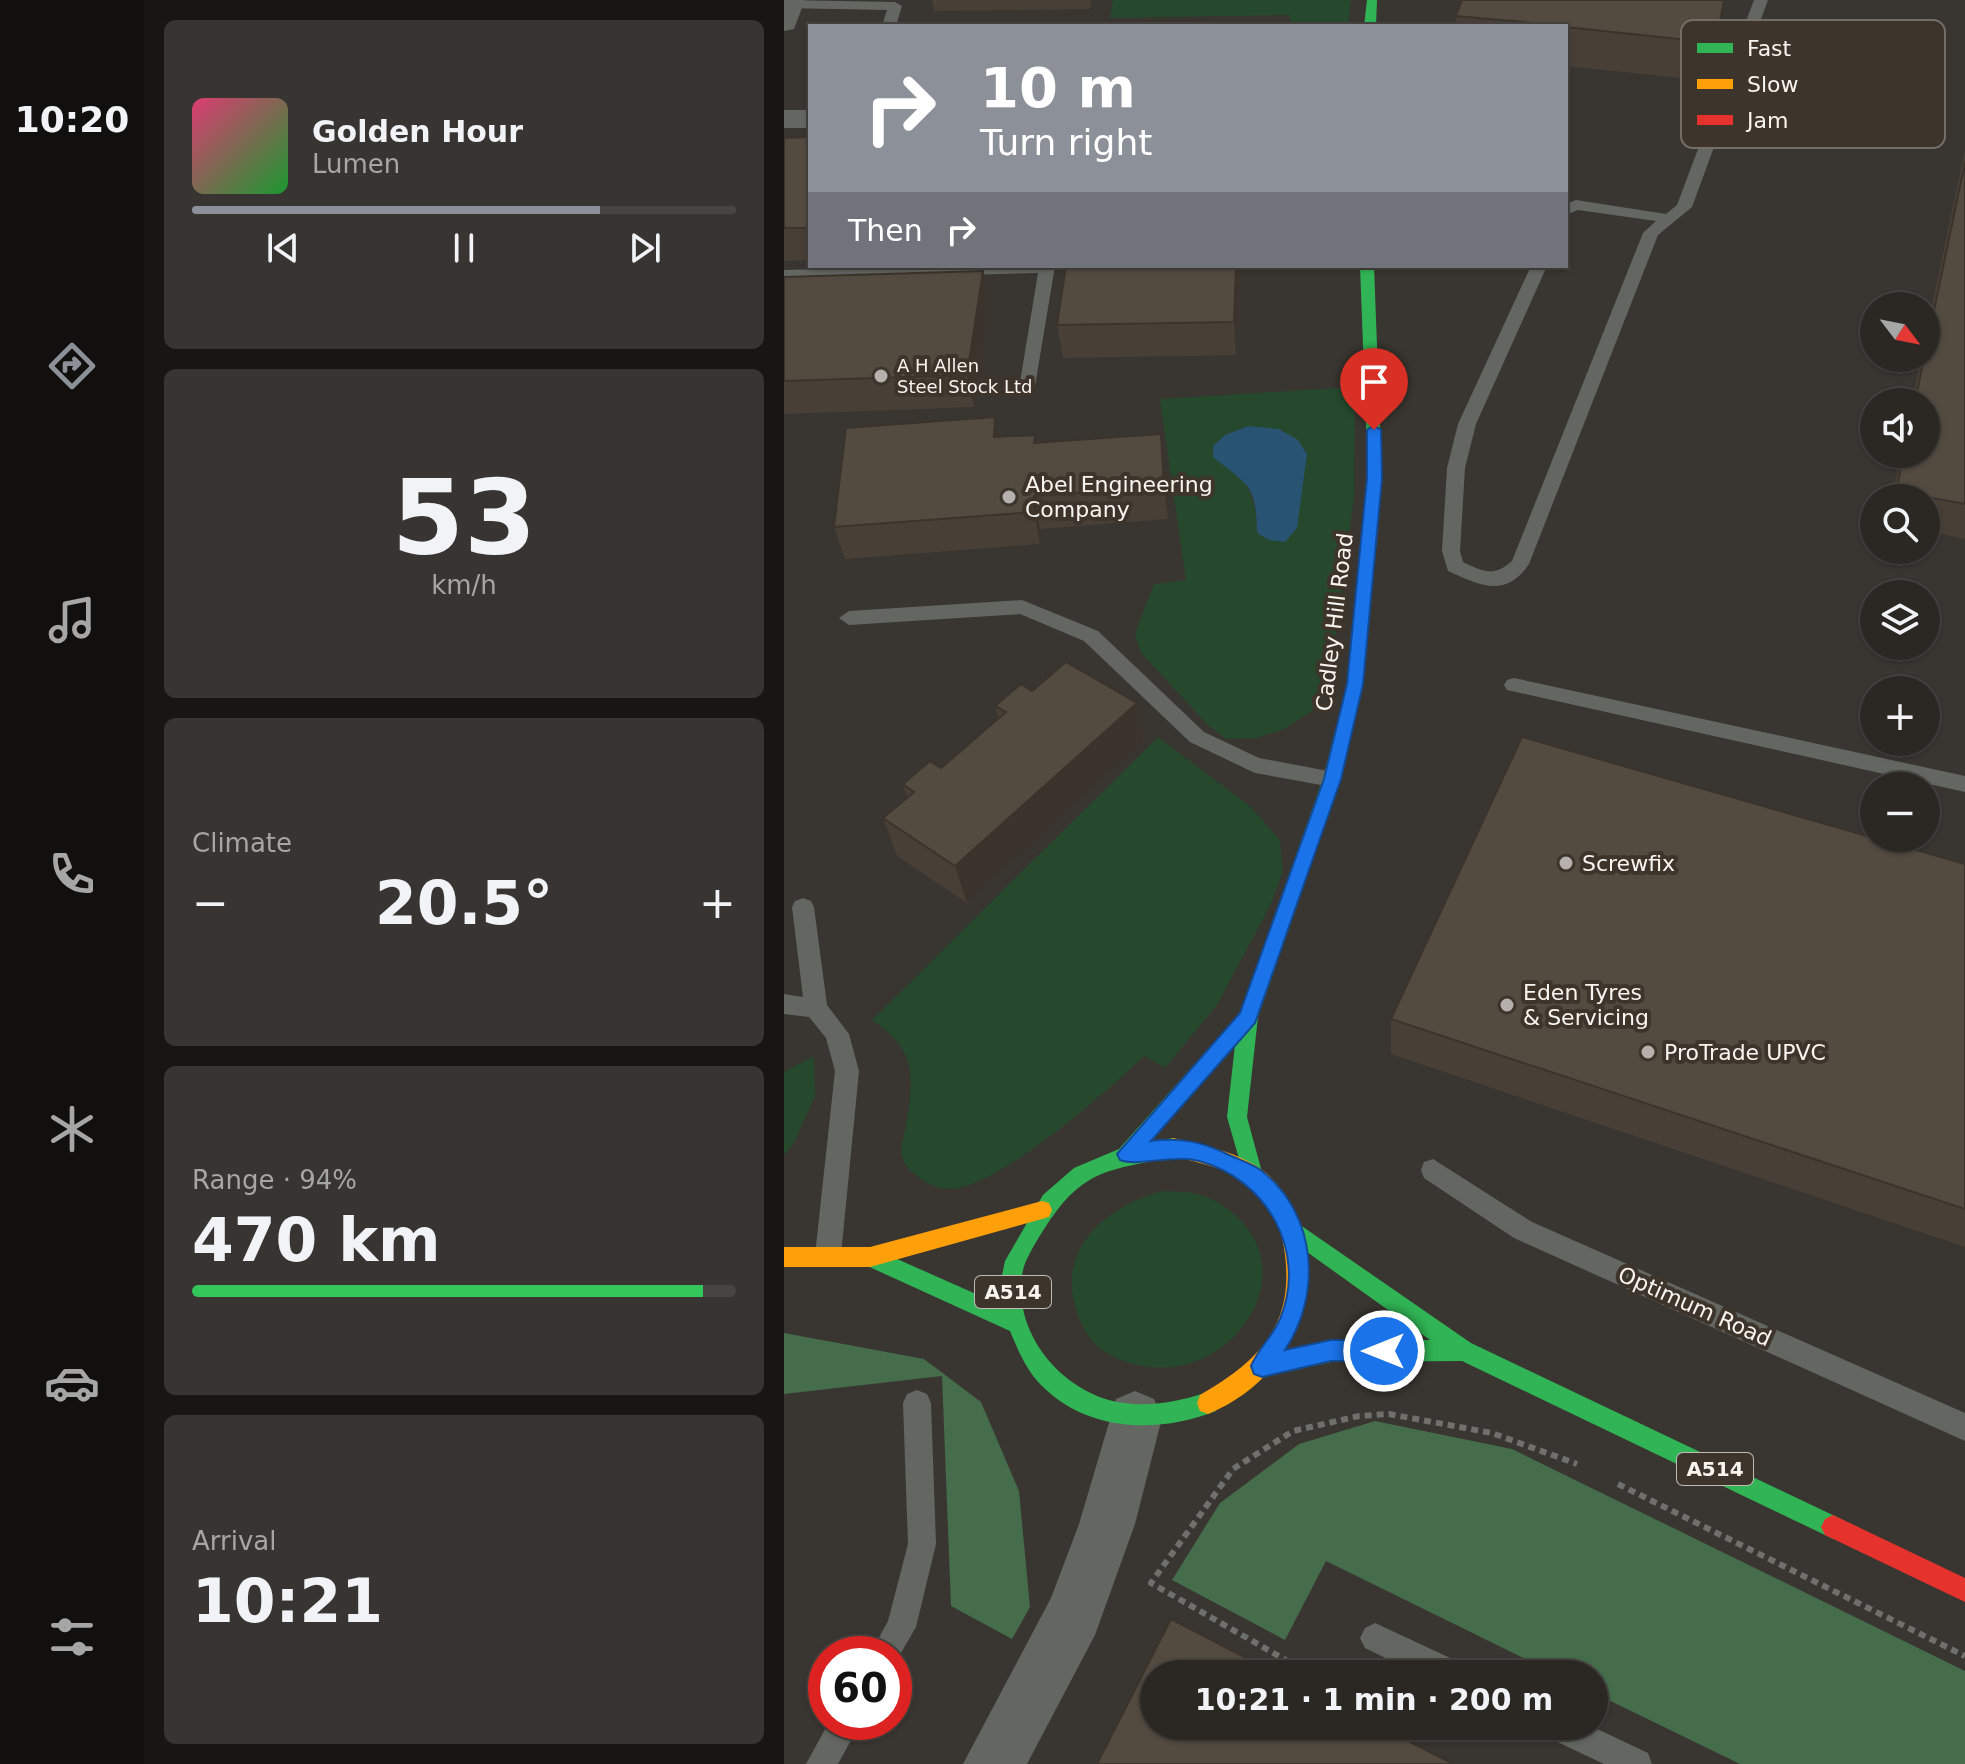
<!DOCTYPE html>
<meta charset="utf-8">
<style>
body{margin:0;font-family:"DejaVu Sans",sans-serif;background:#373431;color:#f1f3f6;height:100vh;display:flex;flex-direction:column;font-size:30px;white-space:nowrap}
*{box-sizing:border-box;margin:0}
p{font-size:26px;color:#a6a6a6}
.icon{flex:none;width:44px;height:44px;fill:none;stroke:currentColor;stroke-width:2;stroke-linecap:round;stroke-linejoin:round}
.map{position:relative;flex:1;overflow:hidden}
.details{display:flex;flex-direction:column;gap:20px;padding:20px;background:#181614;width:640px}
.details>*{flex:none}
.top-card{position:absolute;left:24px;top:24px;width:760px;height:244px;border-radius:0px;box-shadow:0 2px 6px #0004,0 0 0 2px #474441;background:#8c9099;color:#fff;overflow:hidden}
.needle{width:52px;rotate:122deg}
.controls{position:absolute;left:1076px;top:292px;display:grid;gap:16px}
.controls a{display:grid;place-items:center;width:80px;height:80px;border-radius:50%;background:#2b2824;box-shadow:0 2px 6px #0004,0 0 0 2px #474441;font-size:40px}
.speed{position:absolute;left:24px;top:1636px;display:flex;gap:16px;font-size:40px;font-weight:700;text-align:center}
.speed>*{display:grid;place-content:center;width:104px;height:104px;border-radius:50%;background:#2b2824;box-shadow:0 2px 6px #0004,0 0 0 2px #474441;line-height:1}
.speed .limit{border:12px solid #d22;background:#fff;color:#111}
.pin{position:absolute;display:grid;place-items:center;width:68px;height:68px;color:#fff;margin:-82px -34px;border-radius:50% 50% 50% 0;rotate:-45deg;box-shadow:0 0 8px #0007}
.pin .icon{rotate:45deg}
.me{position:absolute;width:88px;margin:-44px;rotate:270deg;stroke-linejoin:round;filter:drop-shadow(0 0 6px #0008)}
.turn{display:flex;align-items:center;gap:28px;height:168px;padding:0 40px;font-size:36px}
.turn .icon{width:104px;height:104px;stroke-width:2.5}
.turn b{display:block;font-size:56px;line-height:68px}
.then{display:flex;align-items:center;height:76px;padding:0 40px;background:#0003;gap:16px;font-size:30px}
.big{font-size:60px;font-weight:700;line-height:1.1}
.details .tile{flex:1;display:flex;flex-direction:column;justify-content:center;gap:12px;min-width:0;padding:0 28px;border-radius:12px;background:#373431}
.details .dial{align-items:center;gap:0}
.dial b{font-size:104px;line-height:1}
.song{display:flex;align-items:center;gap:24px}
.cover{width:96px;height:96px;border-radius:12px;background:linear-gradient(135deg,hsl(340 70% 55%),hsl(130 70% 35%))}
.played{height:8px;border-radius:4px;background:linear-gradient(90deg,#8c9099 75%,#474441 75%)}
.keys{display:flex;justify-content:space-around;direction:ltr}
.heat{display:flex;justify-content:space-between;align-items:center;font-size:44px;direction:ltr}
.charge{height:12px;border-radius:6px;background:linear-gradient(90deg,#34c759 94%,#474441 0)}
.trip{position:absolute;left:356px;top:1660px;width:468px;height:80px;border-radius:40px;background:#2b2824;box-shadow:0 2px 6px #0004,0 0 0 2px #474441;font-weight:700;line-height:80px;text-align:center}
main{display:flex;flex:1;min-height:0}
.dock{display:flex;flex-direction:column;width:144px;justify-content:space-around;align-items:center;background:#11100e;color:#a6a6a6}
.dock .icon{width:56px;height:56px}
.dock .selected{color:#8c9099}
.dock b{font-size:36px;color:#f1f3f6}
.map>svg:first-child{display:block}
</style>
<main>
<nav class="dock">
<b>10:20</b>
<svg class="icon selected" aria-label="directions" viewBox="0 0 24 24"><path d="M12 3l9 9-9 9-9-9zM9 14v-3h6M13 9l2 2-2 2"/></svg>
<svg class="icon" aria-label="music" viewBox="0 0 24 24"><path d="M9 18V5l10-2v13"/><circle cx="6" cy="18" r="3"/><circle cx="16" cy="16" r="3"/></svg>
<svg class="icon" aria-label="phone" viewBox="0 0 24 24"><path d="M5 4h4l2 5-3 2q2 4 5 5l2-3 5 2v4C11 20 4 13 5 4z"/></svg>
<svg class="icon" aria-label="climate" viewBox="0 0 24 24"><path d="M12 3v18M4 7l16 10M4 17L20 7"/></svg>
<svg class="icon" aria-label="car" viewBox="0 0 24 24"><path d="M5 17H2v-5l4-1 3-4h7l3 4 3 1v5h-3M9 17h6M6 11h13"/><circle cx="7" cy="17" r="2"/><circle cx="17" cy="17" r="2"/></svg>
<svg class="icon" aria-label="filters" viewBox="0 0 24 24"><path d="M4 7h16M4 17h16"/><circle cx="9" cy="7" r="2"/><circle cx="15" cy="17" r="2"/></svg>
</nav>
<section class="details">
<div class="tile">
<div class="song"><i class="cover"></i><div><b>Golden Hour</b><p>Lumen</p></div></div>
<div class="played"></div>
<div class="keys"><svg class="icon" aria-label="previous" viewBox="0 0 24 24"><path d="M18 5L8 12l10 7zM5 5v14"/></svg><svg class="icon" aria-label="pause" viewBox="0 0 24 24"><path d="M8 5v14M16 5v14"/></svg><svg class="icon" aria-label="next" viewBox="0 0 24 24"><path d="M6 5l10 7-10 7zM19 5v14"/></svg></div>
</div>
<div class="tile dial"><b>53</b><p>km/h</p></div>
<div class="tile"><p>Climate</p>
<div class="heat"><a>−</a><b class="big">20.5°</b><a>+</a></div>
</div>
<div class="tile"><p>Range · 94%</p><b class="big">470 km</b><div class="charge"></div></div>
<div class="tile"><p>Arrival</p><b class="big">10:21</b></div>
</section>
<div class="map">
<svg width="1181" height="1764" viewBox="0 0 1181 1764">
<rect width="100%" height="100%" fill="#393530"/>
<path fill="#26492d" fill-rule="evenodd" d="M329,0H567L564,26H506V15L326,18Z
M571,387L570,497L546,678L540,696L527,712L498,730L472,738L442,739L423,724L357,653L351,634L370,584L402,580L376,399ZM464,426L485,540L473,533C472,486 459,479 429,446L441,435Z
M374,737L467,807L496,840L499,872L486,906L433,1005L381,1068L360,1056C326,1089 212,1190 165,1189C157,1189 143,1184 137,1179C128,1173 121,1167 118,1156C116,1147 120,1135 122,1126C130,1076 133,1050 88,1020Z
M30,1056L31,1096L10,1143L0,1155V1072Z
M378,1191C388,1192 399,1191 408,1193C425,1196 439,1204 451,1215C530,1284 424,1412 321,1352C308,1344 298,1328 293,1313C271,1248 322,1207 378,1191Z"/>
<path fill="#456d4c" d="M0,1333L140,1359L197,1402L235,1491L246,1607L228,1639L167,1606L158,1376L0,1394Z
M591,1421L728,1449L1181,1671V1764H956L810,1693V1674H772L542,1561L501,1640L388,1580L436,1503L515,1444Z"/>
<path fill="#295373" d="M464,426L495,429L514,440L523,454L513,528L501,542L485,540L473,533C472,484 465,486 429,457V446L441,435Z"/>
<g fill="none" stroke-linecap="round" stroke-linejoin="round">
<path stroke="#6f706c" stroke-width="6" stroke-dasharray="7 5" stroke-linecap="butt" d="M834,1484L1181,1656
M526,1674L367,1583L449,1469L509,1431L575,1416L605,1414L708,1433L793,1464
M552,1674L563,1664"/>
<path fill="#646761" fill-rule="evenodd" d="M0,0L111,2L118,6L112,26H98L103,10L0,8Z
M970,0H984L908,207L874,235L745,564C722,599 695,585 664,571L658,551L663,468L674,424L747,266H763L692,424L681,468L676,551L679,562C700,572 710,577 728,561L859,233L872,221L794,210L782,215V204L792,200L882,214L893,205Z
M158,266H271L251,386H239L236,382L254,273L0,280V270Z
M238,600L314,631L420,732L475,758L555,773L558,779L555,785L548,787L471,773L406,742L300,641L236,614L65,625L55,618L65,611Z
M730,678L1181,776V792L723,690L720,685L723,680Z
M19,898L27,901L30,907L43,1005L65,1034L75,1071L57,1255L53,1263L44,1267L35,1263L31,1255L51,1071L42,1038L25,1017L0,1014V994L19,997L8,907L11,901Z
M649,1159L748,1222L1181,1413V1441L730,1238L640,1178L637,1170L640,1162Z
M133,1390L143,1394L147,1403L152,1544L132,1627L110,1665V1654H86L104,1621L124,1544L119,1403L123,1394Z
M591,1623L677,1663L681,1674H634L581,1648L576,1638L581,1628Z
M45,1722H77L54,1764H22Z
M759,1726H807L864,1753L868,1764H820L763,1737Z"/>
<path fill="#646761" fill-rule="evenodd" d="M0,0H21L10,29L0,31Z
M0,110H26V128H0Z
M351,1391L370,1399L378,1418L351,1524L311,1635L243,1764H179L267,1598L295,1524L332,1399Z"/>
<path fill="#30b455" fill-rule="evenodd" d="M583,0H593L592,26H580Z
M576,266H590L598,478L579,684L557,779L474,1017L463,1117L479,1176L476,1183L469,1185L462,1183L443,1117L451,1045L367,1142L389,1138L396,1141L399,1147L396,1153C363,1166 328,1163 298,1185C279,1199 267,1218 255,1237C249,1248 242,1258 239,1270C226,1333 280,1395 340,1403C369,1407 396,1401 424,1392L432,1395L435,1403L432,1411C374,1434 303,1432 257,1385C242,1370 234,1350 226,1331L79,1264L75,1257L79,1250L86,1247L219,1306L217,1280L221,1261L259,1195L290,1168L335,1149L456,1013L539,779L563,684L584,478Z
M509,1220L687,1343L1057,1519L1061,1527L1057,1535L1049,1539L1041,1535L678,1361L547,1362L478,1377L470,1374L467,1366L470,1358L547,1340H646L502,1237L499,1230L502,1223Z"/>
<path fill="#ff9f0a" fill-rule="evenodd" d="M389,1138C420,1145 455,1152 481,1172C497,1185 508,1204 515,1223C544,1302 500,1383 424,1414L416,1411L413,1403L416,1395C474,1361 510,1327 501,1255C498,1228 488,1203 467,1186C442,1165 411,1164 382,1153L379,1147L382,1141Z
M258,1201L265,1203L268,1210L265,1217L86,1267H0V1247H86Z"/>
<path fill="#e5322d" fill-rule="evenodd" d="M1049,1515L1181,1578V1602L1041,1535L1037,1527L1041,1519Z"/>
</g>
<path fill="#484037" d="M148,0H308L306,9L150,11Z
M940,0L926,81L782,66V26H672V16Z
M26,137V260L0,261V138Z
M1181,149V539L1142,531V498H1108L1117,454H1142V402H1128L1137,358H1142V334Z
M282,266H456L452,355L279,358L273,325Z
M199,271L205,303L190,407L0,414V277Z
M377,434L381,467L384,519L256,529V544L61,559L50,527L215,437L253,443Z
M248,691L353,703L359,742L183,903L113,856L99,818L123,797L119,784L157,768L215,719L211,706Z
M1181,864V1247L607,1054V1019Z"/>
<path fill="#3b342d" d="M940,0L926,81L932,43Z
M452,266H456L452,355L450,322Z
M199,271L205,303L190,407L183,375Z
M211,417L218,449L210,437Z
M377,434L381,467L384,519L380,487Z
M250,496L256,529V544L250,512Z
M353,703L359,742L183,903L171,866Z"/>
<path fill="#544b40" stroke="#3b342d" stroke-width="2" d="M678,0H940L932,43L782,27V26L672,16Z
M26,137V228H0V138Z
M1181,162V504L1112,491L1120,454H1142V402H1131L1140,358H1142V349Z
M282,266H452L450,322L273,325Z
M199,271L183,375L0,381V277Z
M211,417L210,437L251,435L250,443L377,434L380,487L250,496V512L50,527L62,428Z
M282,662L353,703L171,866L99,818L130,792L119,784L146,761L157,768L222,712L211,706L237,684L248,691Z
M738,737L1181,864V1209L607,1019Z
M387,1619L493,1674H370V1726H595L669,1764H313Z"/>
<path fill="#1a73e8" stroke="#114b97" stroke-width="2" d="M590,425L597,430L598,478L579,684L557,779L471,1023L367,1141C396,1137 419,1142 445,1155C456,1160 469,1164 478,1171C533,1215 538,1294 501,1350L547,1340H600L608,1343L611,1351L608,1358L600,1361H547L478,1377L470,1374L467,1366C474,1349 489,1336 496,1319C524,1252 483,1179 415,1161C387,1154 354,1167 336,1160L333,1154L456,1013L540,779L563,684L583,478V430Z"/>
<g fill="#b6b1ac" stroke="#3d352c" stroke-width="3">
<circle cx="97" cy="376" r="8"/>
<circle cx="225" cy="497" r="8"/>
<circle cx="782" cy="863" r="8"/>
<circle cx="723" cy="1005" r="8"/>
<circle cx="864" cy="1052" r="8"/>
</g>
<g text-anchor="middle" stroke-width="8" stroke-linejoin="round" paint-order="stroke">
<g font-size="18" fill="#f9f4ee" stroke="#3d352c" text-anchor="start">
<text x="113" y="372">A H Allen<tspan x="113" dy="21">Steel Stock Ltd</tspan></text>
</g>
<g fill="#3d352c" stroke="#c1bbb4" stroke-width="2">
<rect x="191" y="1276" width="76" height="32" rx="6"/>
<rect x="893" y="1453" width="76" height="32" rx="6"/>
</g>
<g font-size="20" font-weight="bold" fill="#f9f4ee">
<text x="229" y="1299">A514</text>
<text x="931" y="1476">A514</text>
</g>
<g font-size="22" fill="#f9f4ee" stroke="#3d352c" text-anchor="start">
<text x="241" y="492">Abel Engineering<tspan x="241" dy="25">Company</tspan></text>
<text x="798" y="871">Screwfix</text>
<text x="739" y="1000">Eden Tyres<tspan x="739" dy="25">&amp; Servicing</tspan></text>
<text x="880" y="1060">ProTrade UPVC</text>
</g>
<g font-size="22" fill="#f9f4ee" stroke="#3d352c">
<text transform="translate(550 622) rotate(-83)" y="8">Cadley Hill Road</text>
<text transform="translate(911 1306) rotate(24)" y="8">Optimum Road</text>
</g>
</g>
<rect x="897" y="20" width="264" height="128" rx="12" fill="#3d352c" stroke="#756e66" stroke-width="2"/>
<rect x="913" y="43" width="36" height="10" fill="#30b455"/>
<rect x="913" y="79" width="36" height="10" fill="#ff9f0a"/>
<rect x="913" y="115" width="36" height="10" fill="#e5322d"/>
<g font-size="22" fill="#f9f4ee">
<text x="963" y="56">Fast</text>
<text x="963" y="92">Slow</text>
<text x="963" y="128">Jam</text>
</g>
</svg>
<div class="controls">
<a><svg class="needle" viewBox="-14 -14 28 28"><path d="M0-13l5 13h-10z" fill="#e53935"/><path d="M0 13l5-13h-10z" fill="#a6a6a6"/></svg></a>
<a><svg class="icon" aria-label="sound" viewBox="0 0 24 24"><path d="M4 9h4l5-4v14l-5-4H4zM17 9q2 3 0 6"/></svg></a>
<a><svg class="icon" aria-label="search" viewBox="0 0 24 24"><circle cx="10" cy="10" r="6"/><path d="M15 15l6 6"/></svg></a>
<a><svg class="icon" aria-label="layers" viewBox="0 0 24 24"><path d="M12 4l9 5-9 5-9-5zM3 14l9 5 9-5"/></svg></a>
<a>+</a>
<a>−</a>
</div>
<div class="speed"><div class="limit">60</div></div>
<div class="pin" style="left:590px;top:430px;background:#d93025"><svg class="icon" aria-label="arrive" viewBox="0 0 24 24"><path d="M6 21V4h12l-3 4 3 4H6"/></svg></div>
<svg class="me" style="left:600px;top:1351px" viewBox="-20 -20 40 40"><circle r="17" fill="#1a73e8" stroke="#fff" stroke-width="3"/><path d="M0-11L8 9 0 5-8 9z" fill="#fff"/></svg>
<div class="trip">10:21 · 1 min · 200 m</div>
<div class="top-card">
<div class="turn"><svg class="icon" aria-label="right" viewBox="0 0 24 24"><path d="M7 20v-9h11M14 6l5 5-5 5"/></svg><div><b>10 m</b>Turn right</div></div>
<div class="then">Then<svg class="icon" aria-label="right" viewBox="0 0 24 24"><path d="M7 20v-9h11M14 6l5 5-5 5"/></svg></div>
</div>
</div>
</main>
